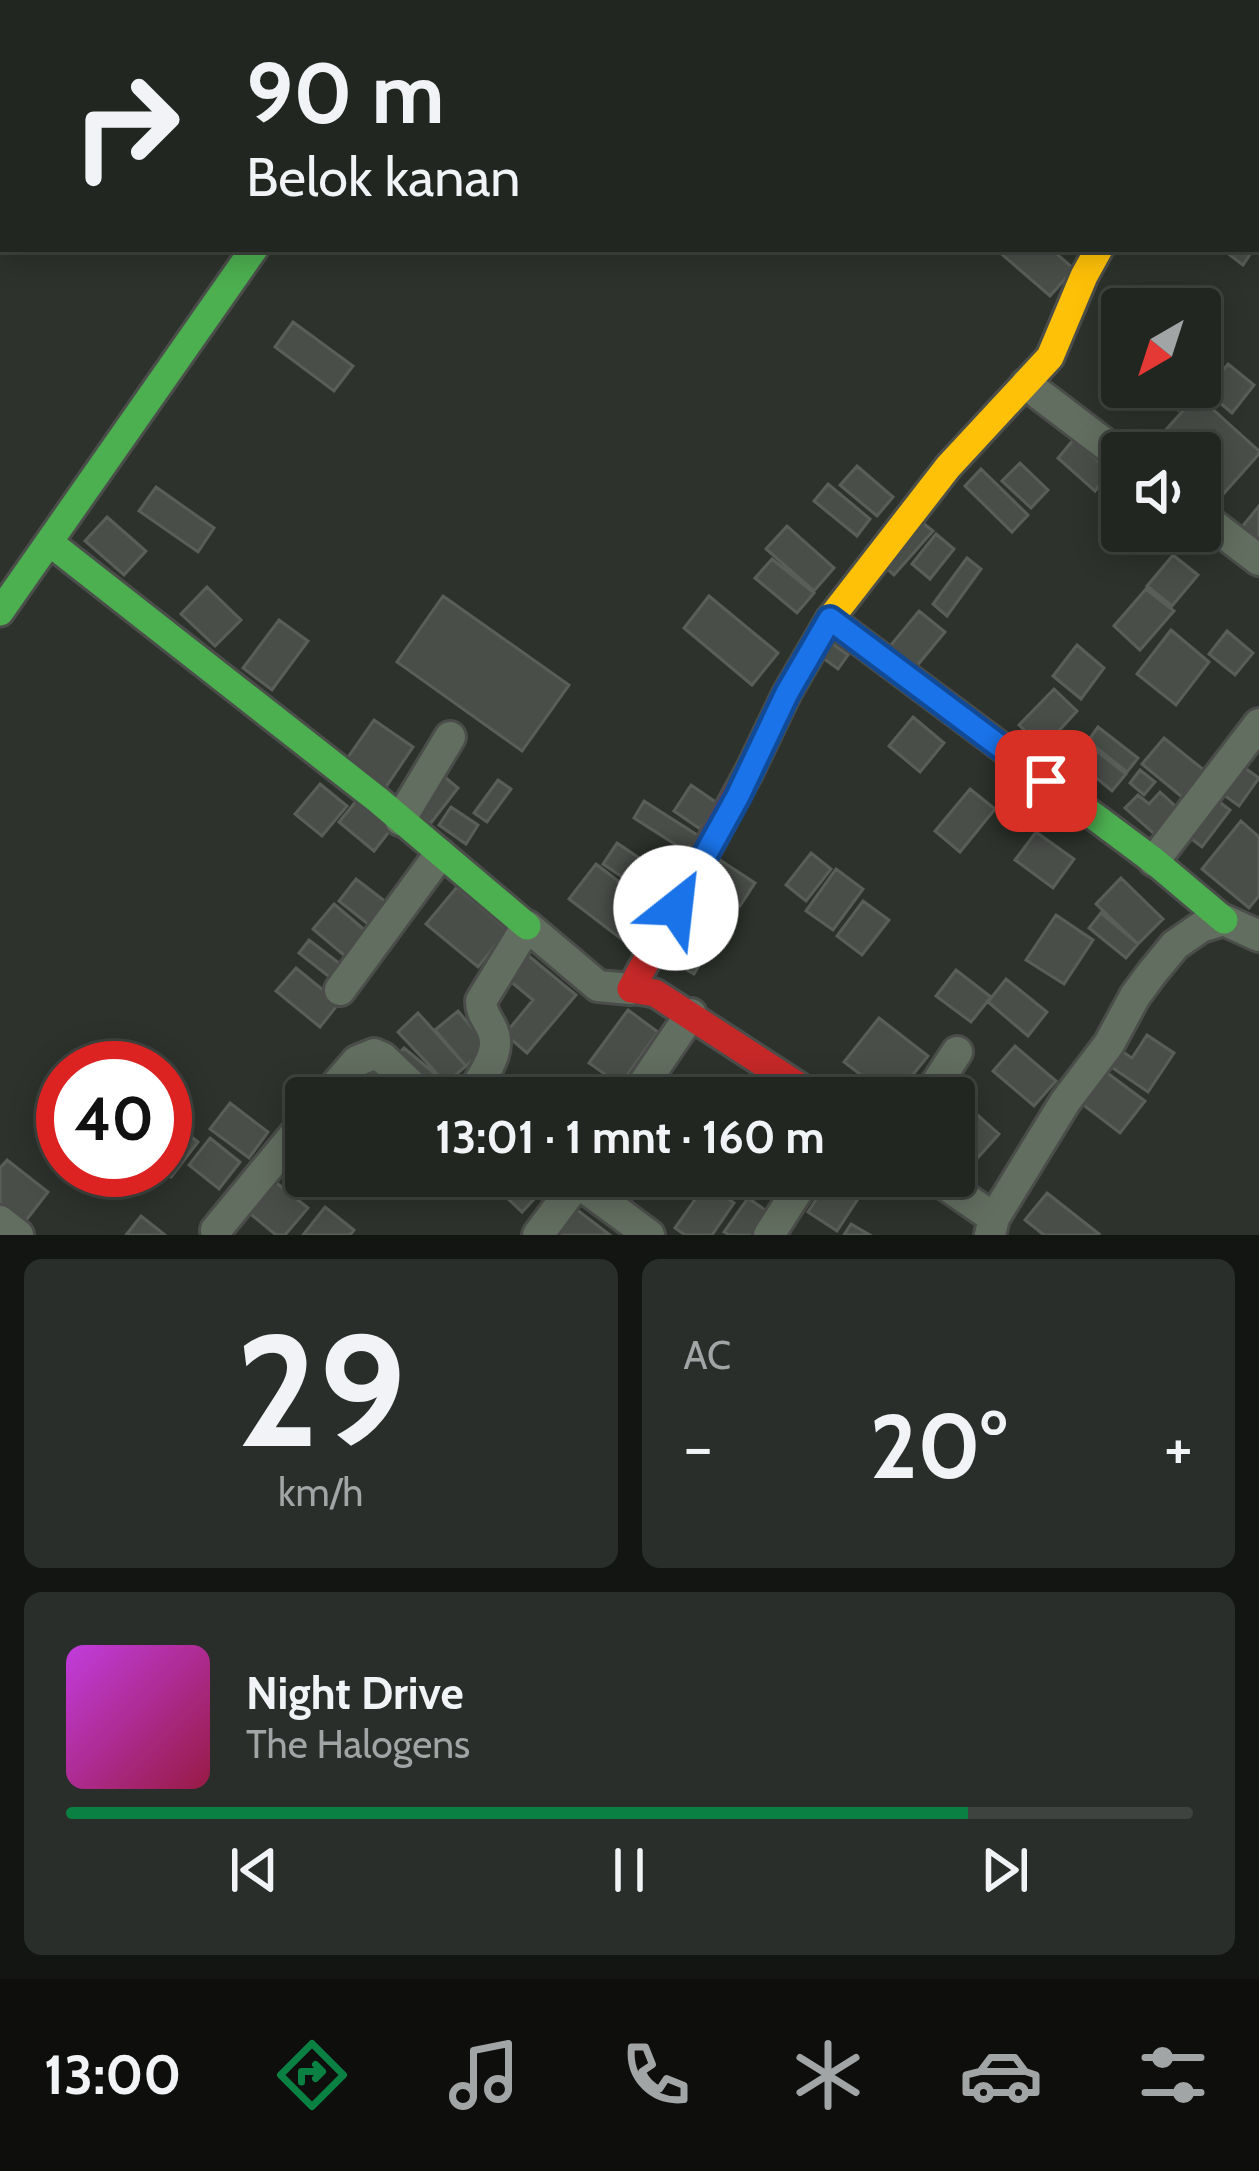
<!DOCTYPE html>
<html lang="id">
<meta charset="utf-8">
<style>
body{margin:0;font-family:Cabin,sans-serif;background:#2a2e2a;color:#f1f3f6;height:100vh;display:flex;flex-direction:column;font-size:45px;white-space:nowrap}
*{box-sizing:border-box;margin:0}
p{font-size:39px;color:#a2a5a5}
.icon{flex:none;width:66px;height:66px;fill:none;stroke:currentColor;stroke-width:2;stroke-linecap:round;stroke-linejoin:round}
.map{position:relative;height:1235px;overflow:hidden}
.details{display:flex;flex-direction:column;gap:24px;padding:24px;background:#131512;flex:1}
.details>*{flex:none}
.guide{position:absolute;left:0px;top:0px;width:1260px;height:252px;box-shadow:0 6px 30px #0003,0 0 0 3px #3f433f;background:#222621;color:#f1f3f6;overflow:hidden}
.needle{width:78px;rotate:219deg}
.buttons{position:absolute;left:1101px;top:288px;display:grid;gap:24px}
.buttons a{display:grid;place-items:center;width:120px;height:120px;border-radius:12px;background:#222621;box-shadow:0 6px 30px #0003,0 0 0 3px #3f433f;font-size:60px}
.speed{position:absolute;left:36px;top:1041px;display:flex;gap:24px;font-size:60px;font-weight:700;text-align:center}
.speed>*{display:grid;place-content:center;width:156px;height:156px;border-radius:50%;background:#222621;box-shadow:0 6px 30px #0003,0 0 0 3px #3f433f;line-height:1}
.speed .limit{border:18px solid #d22;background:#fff;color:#111}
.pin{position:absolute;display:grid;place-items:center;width:102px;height:102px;color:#fff;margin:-51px;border-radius:24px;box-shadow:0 6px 18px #0006}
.me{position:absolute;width:132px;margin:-66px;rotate:29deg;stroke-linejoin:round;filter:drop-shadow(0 0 9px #0008)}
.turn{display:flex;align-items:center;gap:42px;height:252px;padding:0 48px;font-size:54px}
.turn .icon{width:156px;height:156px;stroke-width:2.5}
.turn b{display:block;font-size:84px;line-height:102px}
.big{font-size:90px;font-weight:700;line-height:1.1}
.details .widget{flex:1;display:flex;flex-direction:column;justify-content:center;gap:18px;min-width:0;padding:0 42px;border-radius:18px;background:#2a2e2a}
.details .dial{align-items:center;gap:0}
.dial b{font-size:156px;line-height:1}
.song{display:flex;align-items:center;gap:36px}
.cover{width:144px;height:144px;border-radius:18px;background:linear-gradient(135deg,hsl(290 70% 55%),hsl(340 70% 35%))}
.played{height:12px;border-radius:6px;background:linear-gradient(90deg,#0b8043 80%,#3f433f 80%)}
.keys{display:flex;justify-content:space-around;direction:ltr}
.heat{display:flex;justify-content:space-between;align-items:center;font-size:66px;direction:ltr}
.details .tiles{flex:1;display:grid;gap:24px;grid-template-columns:1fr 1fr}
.widget:last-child{grid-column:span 2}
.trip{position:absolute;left:285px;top:1077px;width:690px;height:120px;border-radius:12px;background:#222621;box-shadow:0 6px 30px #0003,0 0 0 3px #3f433f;font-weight:700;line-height:120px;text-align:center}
.tabs{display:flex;height:192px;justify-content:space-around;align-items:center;background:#0e0f0d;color:#a2a5a5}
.tabs .icon{width:84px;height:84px}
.tabs .on{color:#0b8043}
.tabs b{font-size:54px;color:#f1f3f6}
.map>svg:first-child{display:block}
</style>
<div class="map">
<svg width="1259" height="1235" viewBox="0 0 1259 1235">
<rect width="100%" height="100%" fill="#2d322c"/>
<path fill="#4a4e49" stroke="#5a5e59" stroke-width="3" d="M1051,249L1074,269L1050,296L997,250Z
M1222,249H1246L1251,253L1243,265Z
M293,322L353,366L334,391L275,347Z
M1228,364L1254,385L1232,413L1206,391Z
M1153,387H1198L1178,410Z
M1197,395L1259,451V454L1217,501L1200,485V453H1165L1154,443Z
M1074,439L1110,472L1095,491L1058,458Z
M1020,463L1048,490L1031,508L1002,481Z
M857,466L893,497L877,516L840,485Z
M981,469L1028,515L1012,532L965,486Z
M828,484L870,519L857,536L814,501Z
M156,487L214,528L198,552L139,511Z
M1259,506V550L1237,533Z
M914,516L933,531L894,575L876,559Z
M107,517L146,551L124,575L85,541Z
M787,526L834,568L814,591L766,549Z
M936,534L954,549L930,579L912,564Z
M1173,555L1198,575L1172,606L1147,586Z
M967,558L981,569L947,616L933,604Z
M772,559L814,593L797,613L755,578Z
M207,587L241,620L215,646L181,614Z
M1146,589L1174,611L1140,650L1114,626Z
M443,596L569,685L522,751L397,662Z
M709,596L778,653L752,685L684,628Z
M919,611L945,632L911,673L886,651Z
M279,620L308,641L272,690L243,668Z
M1171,630L1209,662L1176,705L1137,674Z
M1227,631L1253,653L1235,675L1209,654Z
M826,639L848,655L838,669L816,653Z
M1077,645L1104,668L1081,699L1053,676Z
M1054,689L1077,711L1043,748L1019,725Z
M913,717L944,743L920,772L889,746Z
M374,720L413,747L386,787L346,760Z
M1098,727L1138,758L1127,772L1088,741Z
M1164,738L1210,775L1188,802L1142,764Z
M1094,749L1126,774L1112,791L1082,766Z
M1238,763L1259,778L1239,806L1217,790Z
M1140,770L1155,782L1144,795L1130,783Z
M441,774L458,788L430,824L413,810Z
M498,780L511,789L487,822L474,813Z
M320,784L347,806L322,836L295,814Z
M691,785L717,803L700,829L674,811Z
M970,789L995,809L960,852L935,831Z
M1160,792L1183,813L1160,839L1125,808L1138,795L1149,804Z
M1209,794L1230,810L1202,847L1181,831Z
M357,800L392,828L374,851L339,822Z
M644,801L702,838L684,850L634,818Z
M451,807L478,825L466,844L439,825Z
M1241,821L1259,837V896L1249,908L1202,869Z
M1036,832L1074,859L1053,888L1015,860Z
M617,843L657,870L643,891L603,864Z
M811,853L831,869L806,901L786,885Z
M720,860L755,883L740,906L705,882Z
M596,864L660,913L633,948L569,899Z
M836,869L863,889L833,930L806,911Z
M1121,878L1163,919L1138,944L1096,904Z
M356,879L390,905L373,928L339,901Z
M457,887L508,930L478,967L426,924Z
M863,901L889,920L862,955L837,936Z
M334,904L367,932L346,957L313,929Z
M684,907L721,928L694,974L657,953Z
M1101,913L1138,944L1126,958L1089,928Z
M1056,915L1093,940L1064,984L1026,960Z
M309,940L348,970L337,983L299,953Z
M524,952L576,995L527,1053L505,1034L533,1000L504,976Z
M296,968L339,1003L320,1027L276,991Z
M956,970L991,997L971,1022L936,996Z
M1006,979L1047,1012L1028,1036L988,1002Z
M628,1010L658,1032L620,1085L589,1063Z
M458,1011L488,1047L466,1066L435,1030Z
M418,1013L466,1066L446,1083L398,1032Z
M879,1018L928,1056L894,1098H891L844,1062Z
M1147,1035L1174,1053L1148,1092L1107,1064L1117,1048L1132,1058Z
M1015,1046L1056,1081L1034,1106L993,1071Z
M404,1048L446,1083L435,1098L390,1062Z
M1106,1072L1145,1101L1120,1133L1082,1104Z
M944,1085L999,1134L975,1161L954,1143V1098H933Z
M522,1086L541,1098H514Z
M230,1103L268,1132L249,1158L210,1129Z
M168,1118L198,1142L171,1177L162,1170H165V1122Z
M210,1138L240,1162L219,1189L189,1165Z
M7,1160L48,1192L17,1232L0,1219V1168Z
M268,1176L308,1208L285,1235H276L242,1207Z
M520,1176H545L551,1181L522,1212L503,1194Z
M601,1176H648L632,1199Z
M831,1176H859L869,1182L837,1231L808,1212Z
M706,1184L734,1203L712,1235H685L675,1228Z
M1047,1193L1099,1234L1098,1235H1044L1025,1220Z
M748,1198L768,1212L752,1235H729L724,1232Z
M325,1207L354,1230L350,1235H303Z
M576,1209L610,1235H556Z
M141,1216L165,1235H126Z
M851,1224L870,1235H844Z"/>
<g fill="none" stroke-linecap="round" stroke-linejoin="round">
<g stroke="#4a4d49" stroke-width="36">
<path id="street" d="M1257,176L1259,178
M1026,384L1122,457
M1200,515L1259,560
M400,820L450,737
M1154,861L1259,724
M340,990L440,854
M471,1096C482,1075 503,1052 492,1029C487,1018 481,1013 481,1001L527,926L598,986L631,989
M325,1098L357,1061L374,1054L383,1058L425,1098
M634,1098L691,1014
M927,1098L957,1052
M569,1176L649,1235
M933,1176L994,1218
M0,1221L18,1235
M216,1230L306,1121
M538,1235L582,1176
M769,1235L807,1176
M990,1235L994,1218L1065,1102L1109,1044L1135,996L1152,973L1175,945L1201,927L1224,920L1259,936"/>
</g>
<g stroke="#4a4d49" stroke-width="33">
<path id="fast" d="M426,3L428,0
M49,542L378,800L527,926
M0,612L254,249
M830,619L1154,861L1224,920"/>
</g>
<g stroke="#4a4d49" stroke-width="33">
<path id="slow" d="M749,772L787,693L830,619L948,467L1050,357L1084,276L1099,249"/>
</g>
<g stroke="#4a4d49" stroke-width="33">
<path id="jam" d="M749,772L631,989L655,993L817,1098"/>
</g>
<use href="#street" stroke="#626e60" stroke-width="30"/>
<use href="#fast" stroke="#4caf50" stroke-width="27"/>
<use href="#slow" stroke="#ffc107" stroke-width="27"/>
<use href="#jam" stroke="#c62828" stroke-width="27"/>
</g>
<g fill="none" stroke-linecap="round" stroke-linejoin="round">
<g stroke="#114b97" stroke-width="30">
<path id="route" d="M676,908L738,796L787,693L830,619L1046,781"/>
</g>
<use href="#route" stroke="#1a73e8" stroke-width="21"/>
</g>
</svg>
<div class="buttons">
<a><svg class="needle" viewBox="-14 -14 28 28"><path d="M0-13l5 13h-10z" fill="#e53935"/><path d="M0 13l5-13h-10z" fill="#a2a5a5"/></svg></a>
<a><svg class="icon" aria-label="sound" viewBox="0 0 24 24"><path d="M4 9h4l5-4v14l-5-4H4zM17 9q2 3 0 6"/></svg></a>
</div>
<div class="speed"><div class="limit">40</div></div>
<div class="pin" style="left:1046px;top:781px;background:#d93025"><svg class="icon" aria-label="arrive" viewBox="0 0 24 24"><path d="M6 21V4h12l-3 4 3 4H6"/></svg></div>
<svg class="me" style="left:676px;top:908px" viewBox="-20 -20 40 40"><circle r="19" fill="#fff"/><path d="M0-13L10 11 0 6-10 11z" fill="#1a73e8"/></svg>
<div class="trip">13:01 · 1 mnt · 160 m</div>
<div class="guide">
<div class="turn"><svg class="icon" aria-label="right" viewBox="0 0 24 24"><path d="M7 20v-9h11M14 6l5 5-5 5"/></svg><div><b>90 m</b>Belok kanan</div></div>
</div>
</div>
<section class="details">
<div class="tiles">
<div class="widget dial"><b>29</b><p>km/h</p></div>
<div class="widget"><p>AC</p>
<div class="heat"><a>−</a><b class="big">20°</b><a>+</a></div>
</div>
<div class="widget">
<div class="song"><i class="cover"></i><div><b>Night Drive</b><p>The Halogens</p></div></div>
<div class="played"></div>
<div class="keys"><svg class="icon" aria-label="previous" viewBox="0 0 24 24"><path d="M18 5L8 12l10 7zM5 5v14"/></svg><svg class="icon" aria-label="pause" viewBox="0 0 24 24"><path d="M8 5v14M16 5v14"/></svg><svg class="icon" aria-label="next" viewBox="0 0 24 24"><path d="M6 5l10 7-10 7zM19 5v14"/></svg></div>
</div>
</div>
</section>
<nav class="tabs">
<b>13:00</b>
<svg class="icon on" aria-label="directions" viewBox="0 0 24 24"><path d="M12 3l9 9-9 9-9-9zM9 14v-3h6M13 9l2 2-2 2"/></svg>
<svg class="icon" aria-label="music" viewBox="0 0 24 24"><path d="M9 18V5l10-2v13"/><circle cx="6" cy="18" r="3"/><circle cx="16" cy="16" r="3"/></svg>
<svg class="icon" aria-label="phone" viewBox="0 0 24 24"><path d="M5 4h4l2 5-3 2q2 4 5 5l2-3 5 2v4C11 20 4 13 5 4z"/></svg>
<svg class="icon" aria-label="climate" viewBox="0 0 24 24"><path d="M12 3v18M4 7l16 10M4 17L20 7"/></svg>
<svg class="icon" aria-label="car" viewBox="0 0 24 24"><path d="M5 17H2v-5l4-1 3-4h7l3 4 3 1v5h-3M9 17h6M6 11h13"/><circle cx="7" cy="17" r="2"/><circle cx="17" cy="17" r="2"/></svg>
<svg class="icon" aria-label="filters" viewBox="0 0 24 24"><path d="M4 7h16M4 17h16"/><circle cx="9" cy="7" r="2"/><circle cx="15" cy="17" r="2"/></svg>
</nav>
